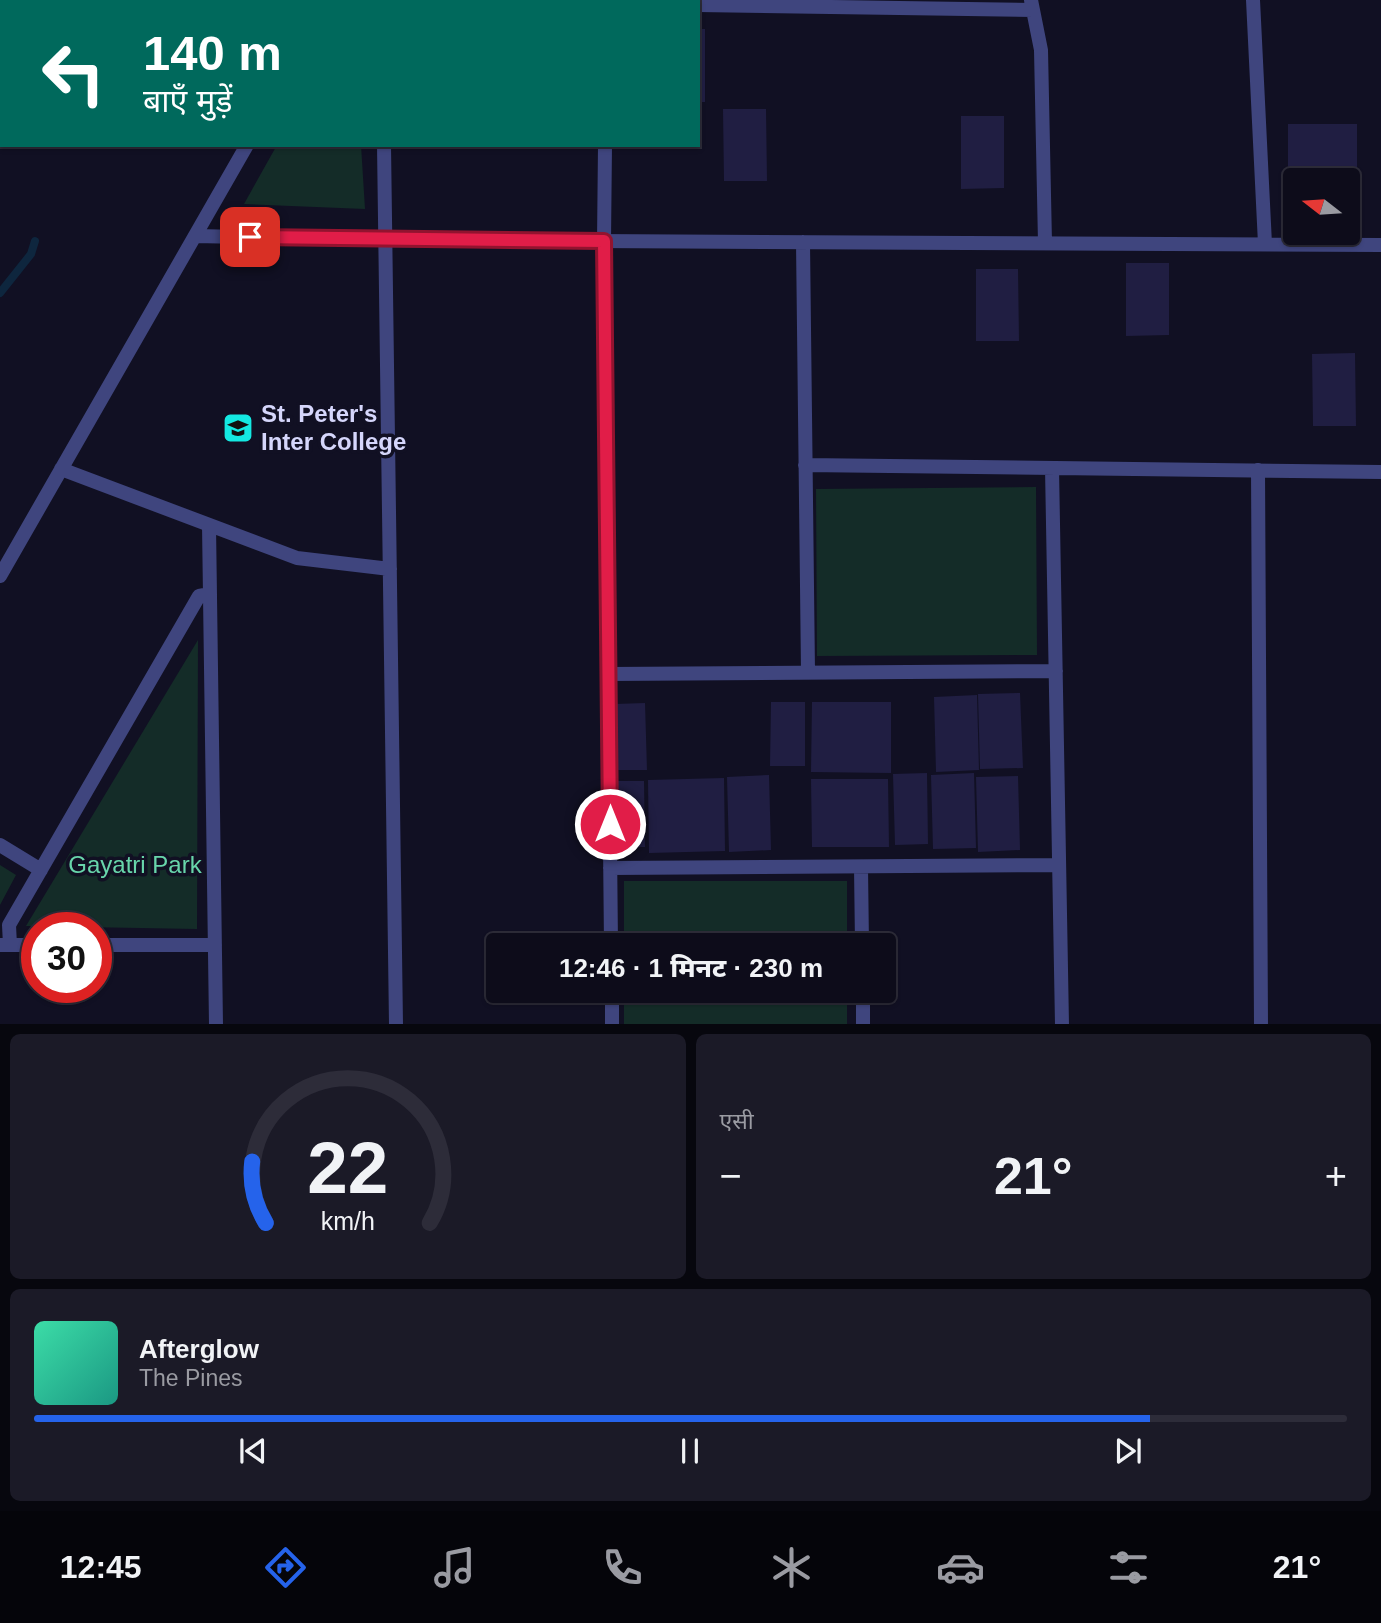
<!DOCTYPE html>
<html lang="hi">
<meta charset="utf-8">
<style>
body{margin:0;font-family:Helvetica,"Noto Sans Devanagari",sans-serif;background:#1b1a27;color:#f1f3f6;height:100vh;display:flex;flex-direction:column;font-size:26px;white-space:nowrap}
*{box-sizing:border-box;margin:0}
p{font-size:23px;color:#9a9ba2}
.icon{flex:none;width:38px;height:38px;fill:none;stroke:currentColor;stroke-width:2;stroke-linecap:round;stroke-linejoin:round}
.map{position:relative;height:1024px;overflow:hidden}
.side{display:flex;flex-direction:column;gap:10px;padding:10px;background:#07070e;flex:1}
.side>*{flex:none}
.guide{position:absolute;left:0px;top:0px;width:700px;height:147px;box-shadow:0 2px 5px #0004,0 0 0 2px #2d2c39;background:#00695c;color:#fff;overflow:hidden}
.needle{width:46px;rotate:287deg}
.fabs{position:absolute;left:1283px;top:168px;display:grid;gap:14px}
.fabs a{display:grid;place-items:center;width:77px;height:77px;border-radius:7px;background:#0d0c1a;box-shadow:0 2px 5px #0004,0 0 0 2px #2d2c39;font-size:35px}
.speed{position:absolute;left:21px;top:912px;display:flex;gap:14px;font-size:35px;font-weight:700;text-align:center}
.speed>*{display:grid;place-content:center;width:91px;height:91px;border-radius:50%;background:#0d0c1a;box-shadow:0 2px 5px #0004,0 0 0 2px #2d2c39;line-height:1}
.speed .limit{border:10px solid #d22;background:#fff;color:#111}
.pin{position:absolute;display:grid;place-items:center;width:60px;height:60px;color:#fff;margin:-30px;border-radius:14px;box-shadow:0 4px 10px #0006}
.me{position:absolute;width:77px;margin:-38px;rotate:0deg;stroke-linejoin:round;filter:drop-shadow(0 0 5px #0008)}
.turn{display:flex;align-items:center;gap:24px;height:147px;padding:0 28px;font-size:32px}
.turn .icon{width:91px;height:91px;stroke-width:2.5}
.turn b{display:block;font-size:49px;line-height:60px}
.big{font-size:52px;font-weight:800;line-height:1.1}
.side .widget{flex:1;display:flex;flex-direction:column;justify-content:center;gap:10px;min-width:0;padding:0 24px;border-radius:10px;background:#1b1a27}
.side .dial{align-items:center;gap:0}
.dial svg{height:182px;overflow:visible;fill:none;stroke:#2d2c39;stroke-width:7;stroke-linecap:round;text-anchor:middle}
.dial text{fill:#f1f3f6;stroke:none}
.song{display:flex;align-items:center;gap:21px}
.cover{width:84px;height:84px;border-radius:10px;background:linear-gradient(135deg,hsl(160 70% 55%),hsl(170 70% 35%))}
.played{height:7px;border-radius:4px;background:linear-gradient(90deg,#2563eb 85%,#2d2c39 85%)}
.keys{display:flex;justify-content:space-around;direction:ltr}
.heat{display:flex;justify-content:space-between;align-items:center;font-size:38px;direction:ltr}
.side .tiles{flex:1;display:grid;gap:10px;grid-template-columns:1fr 1fr}
.widget:last-child{grid-column:span 2}
.trip{position:absolute;left:486px;top:933px;width:410px;height:70px;border-radius:7px;background:#0d0c1a;box-shadow:0 2px 5px #0004,0 0 0 2px #2d2c39;font-weight:800;line-height:70px;text-align:center}
.dock{display:flex;height:112px;justify-content:space-around;align-items:center;background:#05050a;color:#9a9ba2}
.dock .icon{width:49px;height:49px}
.dock .current{color:#2563eb}
.dock b{font-size:32px;color:#f1f3f6}
.map>svg:first-child{display:block}
</style>
<div class="map">
<svg width="1381" height="1025" viewBox="0 0 1381 1025">
<rect width="100%" height="100%" fill="#111023"/>
<path fill="#142c28" d="M277,145H361L365,209L244,204Z
M1036,487L1037,655L817,656L816,489Z
M198,640L197,929L26,926Z
M0,865L16,875L0,905Z
M624,881H847V945H624Z
M624,991H847V1024H624Z"/>
<g fill="none" stroke-linecap="round" stroke-linejoin="round">
<path stroke="#0e263e" stroke-width="8" d="M0,293L31,254L35,241"/>
</g>
<path fill="#201e42" d="M698,29H705V102H698Z
M723,109H766L767,181H724Z
M961,116H1004V188L961,189Z
M1288,124H1357V204H1348V180H1295V204H1288Z
M1126,263H1169V335L1126,336Z
M976,269H1018L1019,341H976Z
M1355,353L1356,426H1313L1312,354Z
M1020,693L1023,768L980,769L978,694Z
M977,695L979,770L936,772L934,697Z
M771,702H805V766H770Z
M812,702H891V773L811,772Z
M645,703L647,770H616L615,704Z
M927,773L928,844L895,845L893,774Z
M974,773L976,848L933,849L931,775Z
M769,775L771,850L729,852L727,777Z
M1018,776L1020,850L978,852L976,777Z
M724,778L725,851L649,853L648,780Z
M811,779H888L889,847H812Z
M613,781H644L645,847H614Z"/>
<g fill="none" stroke-linecap="round" stroke-linejoin="round">
<path stroke="#3f457e" stroke-width="14" d="M383,0V2
M1031,0L1041,50L1045,243
M1253,0L1265,244
M329,2L330,0
M612,2L613,0
M698,5L1033,10
M384,145L396,1025
M605,145L604,241L611,945
M195,236L385,240L1381,245
M803,242L808,672
M805,465L1381,472
M1052,468L1062,1025
M61,469L297,558L390,569
M1258,470L1261,1025
M209,525L216,1025
M0,576L247,145
M608,674L1056,671
M0,845L41,870
M861,867L862,945
M610,868L1059,865
M0,945H37
M10,945L9,925L199,596L210,594
M96,945H215
M612,990V1025
M863,990V1025"/>
<path stroke="#14e9e2" stroke-width="5" stroke-dasharray="10 9" stroke-linecap="butt" d="M0,2L1,0"/>
</g>
<g fill="none" stroke-linecap="round" stroke-linejoin="round">
<g stroke="#92132f" stroke-width="18">
<path id="route" d="M250,237L604,241L610,824"/>
</g>
<use href="#route" stroke="#e11d48" stroke-width="12"/>
</g>
<defs>
<g id="school-square" transform="scale(1.575)"><rect x="-9" y="-9" width="18" height="18" rx="4" fill="#14e9e2" stroke="#111023"/><path d="M0-5L7-2L0 1L-7-2ZM-4 1L0 2.5L4 1V4Q0 6-4 4Z" fill="#111"/></g>
</defs>
<g fill-rule="evenodd">
<use href="#school-square" x="238" y="428"/>
</g>
<g text-anchor="middle" stroke-width="7" stroke-linejoin="round" paint-order="stroke">
<g font-size="24" font-weight="bold" fill="#d5d6fb" stroke="#111023" text-anchor="start">
<text x="261" y="422">St. Peter's<tspan x="261" dy="28">Inter College</tspan></text>
</g>
<g font-size="24" fill="#68d5ab" stroke="#111023">
<text x="135" y="873">Gayatri Park</text>
</g>
</g>
</svg>
<div class="fabs">
<a><svg class="needle" viewBox="-14 -14 28 28"><path d="M0-13l5 13h-10z" fill="#e53935"/><path d="M0 13l5-13h-10z" fill="#9a9ba2"/></svg></a>
</div>
<div class="speed"><div class="limit">30</div></div>
<div class="pin" style="left:250px;top:237px;background:#d93025"><svg class="icon" aria-label="arrive" viewBox="0 0 24 24"><path d="M6 21V4h12l-3 4 3 4H6"/></svg></div>
<svg class="me" style="left:610px;top:824px" viewBox="-20 -20 40 40"><circle r="17" fill="#e11d48" stroke="#fff" stroke-width="3"/><path d="M0-11L8 9 0 5-8 9z" fill="#fff"/></svg>
<div class="trip">12:46 · 1 मिनट · 230 m</div>
<div class="guide">
<div class="turn"><svg class="icon" aria-label="left" viewBox="0 0 24 24"><path d="M17 20v-9H6M10 6l-5 5 5 5"/></svg><div><b>140 m</b>बाएँ मुड़ें</div></div>
</div>
</div>
<section class="side">
<div class="tiles">
<div class="widget dial"><svg viewBox="0 0 100 80">
<path d="M14 69A42 42 0 1 1 86 69"/>
<path d="M14 69A42 42 0 0 1 8 42" stroke="#2563eb"/>
<text x="50" y="56" font-size="32" font-weight="700">22</text>
<text x="50" y="72" font-size="11">km/h</text>
</svg></div>
<div class="widget"><p>एसी</p>
<div class="heat"><a>−</a><b class="big">21°</b><a>+</a></div>
</div>
<div class="widget">
<div class="song"><i class="cover"></i><div><b>Afterglow</b><p>The Pines</p></div></div>
<div class="played"></div>
<div class="keys"><svg class="icon" aria-label="previous" viewBox="0 0 24 24"><path d="M18 5L8 12l10 7zM5 5v14"/></svg><svg class="icon" aria-label="pause" viewBox="0 0 24 24"><path d="M8 5v14M16 5v14"/></svg><svg class="icon" aria-label="next" viewBox="0 0 24 24"><path d="M6 5l10 7-10 7zM19 5v14"/></svg></div>
</div>
</div>
</section>
<nav class="dock">
<b>12:45</b>
<svg class="icon current" aria-label="directions" viewBox="0 0 24 24"><path d="M12 3l9 9-9 9-9-9zM9 14v-3h6M13 9l2 2-2 2"/></svg>
<svg class="icon" aria-label="music" viewBox="0 0 24 24"><path d="M9 18V5l10-2v13"/><circle cx="6" cy="18" r="3"/><circle cx="16" cy="16" r="3"/></svg>
<svg class="icon" aria-label="phone" viewBox="0 0 24 24"><path d="M5 4h4l2 5-3 2q2 4 5 5l2-3 5 2v4C11 20 4 13 5 4z"/></svg>
<svg class="icon" aria-label="climate" viewBox="0 0 24 24"><path d="M12 3v18M4 7l16 10M4 17L20 7"/></svg>
<svg class="icon" aria-label="car" viewBox="0 0 24 24"><path d="M5 17H2v-5l4-1 3-4h7l3 4 3 1v5h-3M9 17h6M6 11h13"/><circle cx="7" cy="17" r="2"/><circle cx="17" cy="17" r="2"/></svg>
<svg class="icon" aria-label="filters" viewBox="0 0 24 24"><path d="M4 7h16M4 17h16"/><circle cx="9" cy="7" r="2"/><circle cx="15" cy="17" r="2"/></svg>
<b>21°</b>
</nav>
